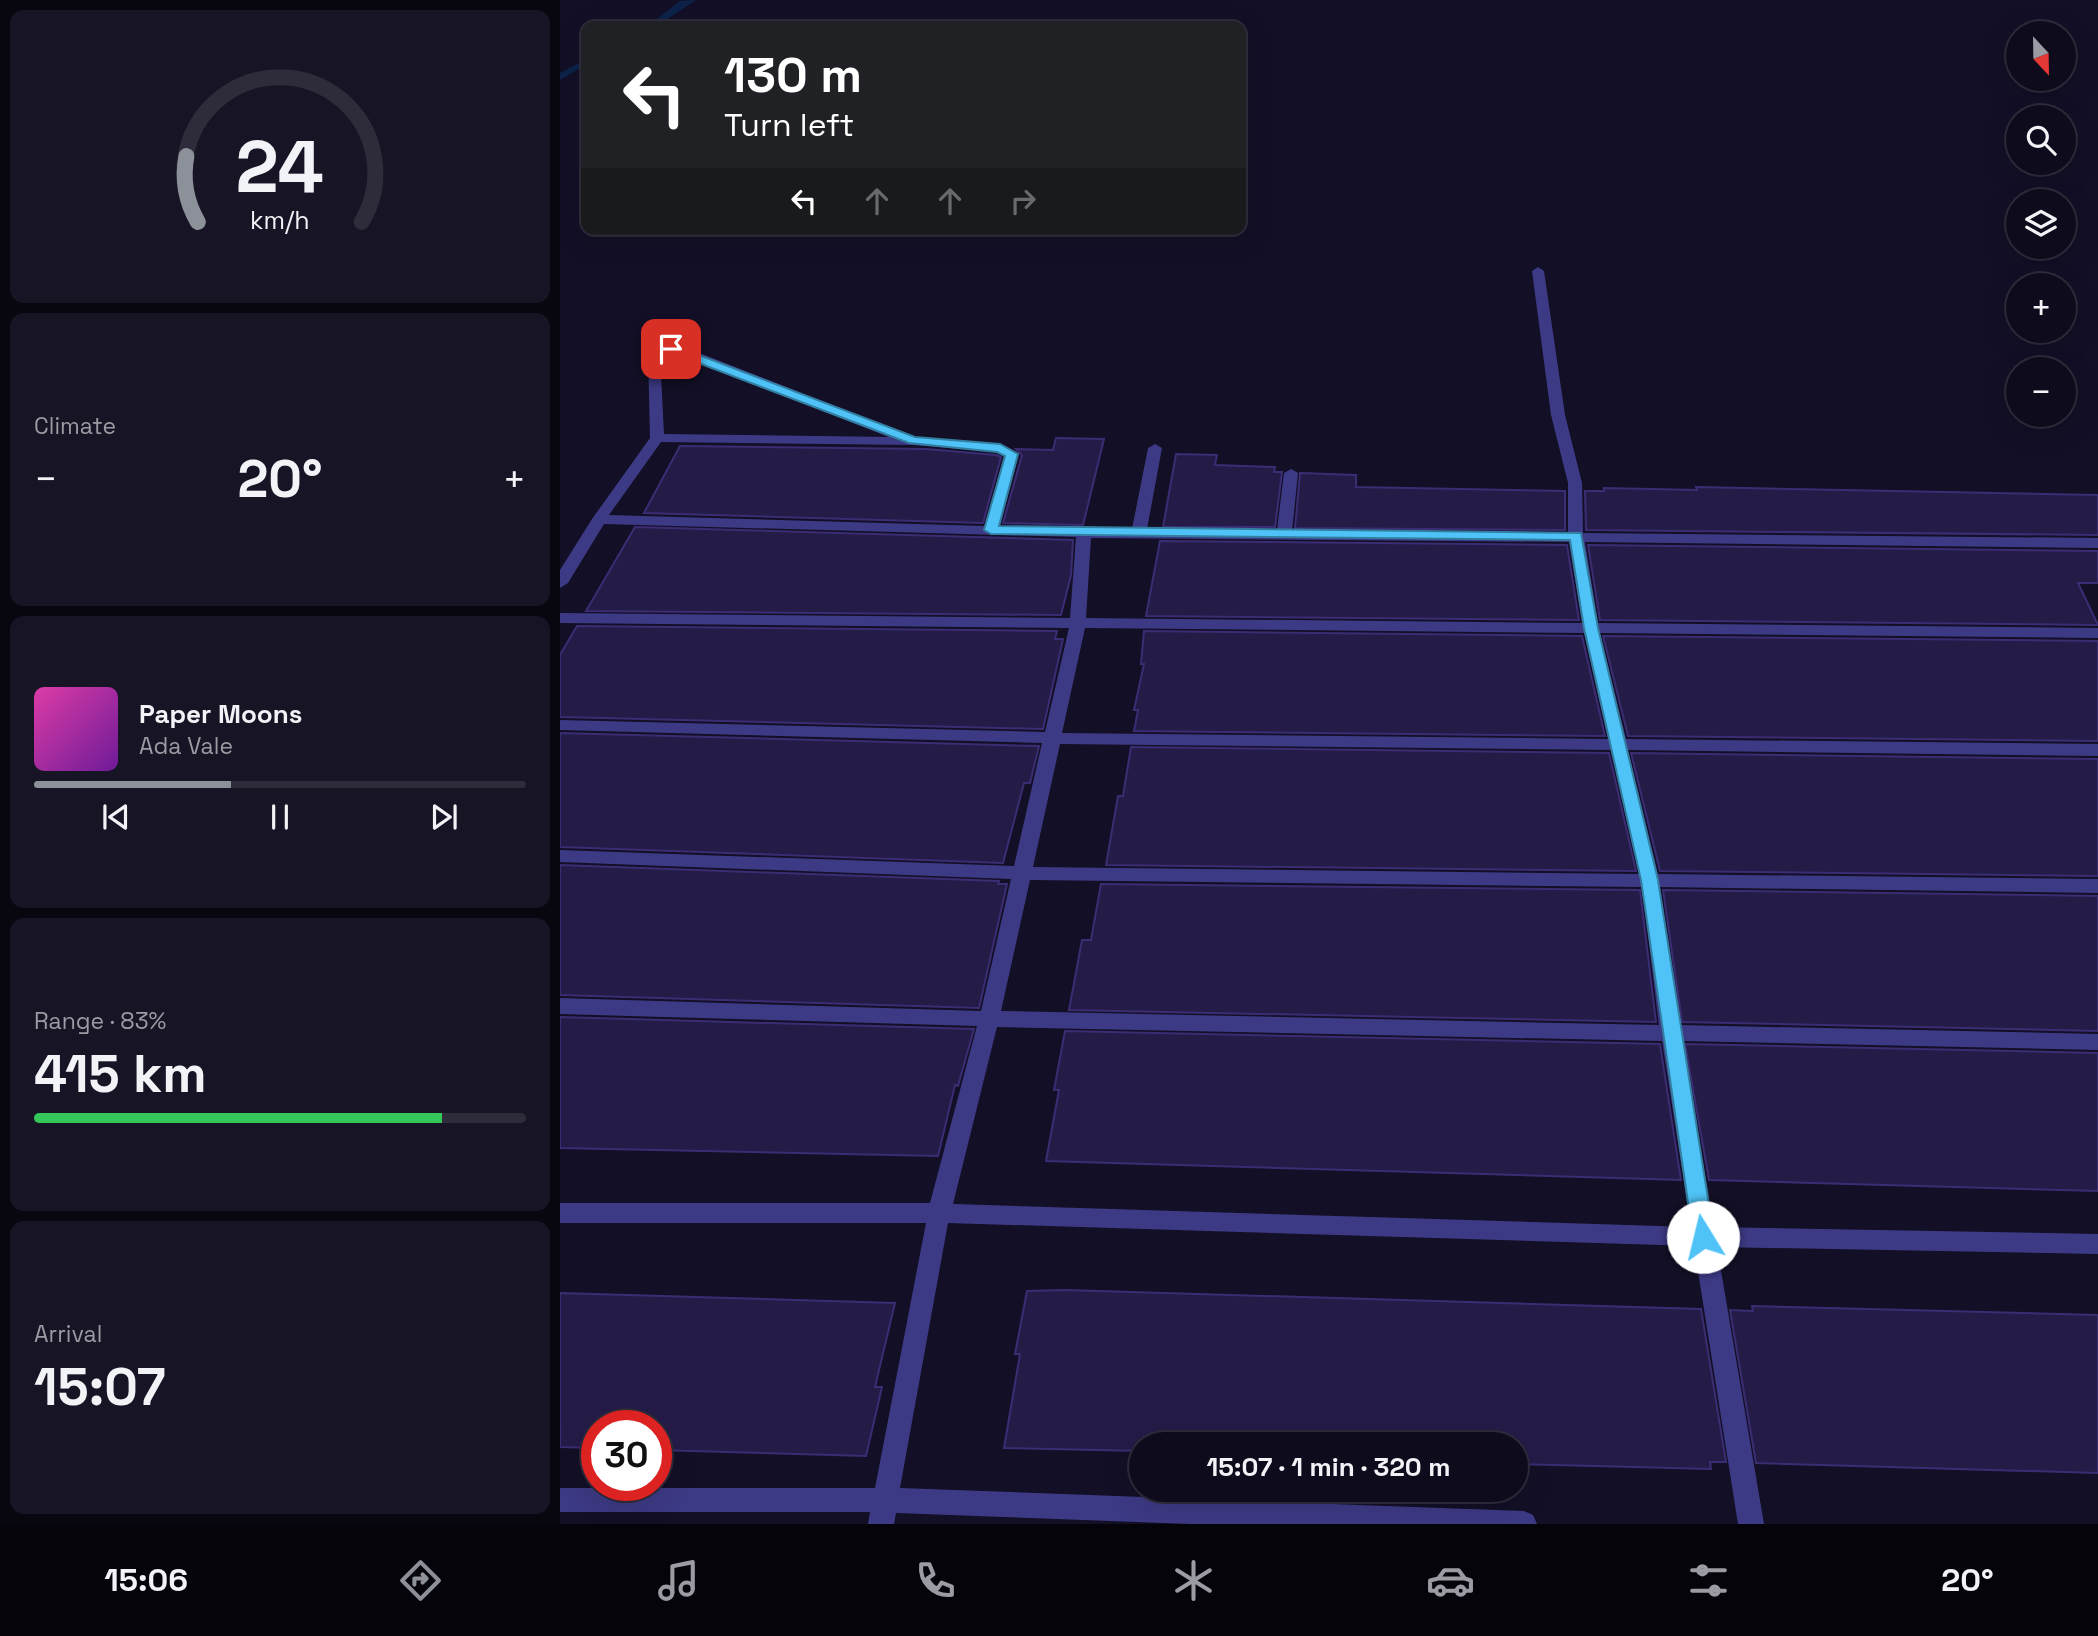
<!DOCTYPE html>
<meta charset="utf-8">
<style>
body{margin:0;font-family:"Space Grotesk",sans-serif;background:#171425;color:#f1f3f6;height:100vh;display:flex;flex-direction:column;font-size:26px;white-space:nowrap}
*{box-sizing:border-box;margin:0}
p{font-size:23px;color:#9b9ba3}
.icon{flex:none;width:38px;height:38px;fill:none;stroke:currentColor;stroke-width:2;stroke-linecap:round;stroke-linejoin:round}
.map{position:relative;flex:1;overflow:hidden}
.sheet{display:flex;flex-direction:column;gap:10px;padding:10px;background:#08060f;width:560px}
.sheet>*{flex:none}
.banner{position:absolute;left:21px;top:21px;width:665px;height:214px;border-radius:14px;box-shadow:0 7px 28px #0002,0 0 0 2px #2e2b3b;background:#202124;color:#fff;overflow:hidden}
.needle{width:46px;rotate:158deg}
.controls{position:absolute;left:1446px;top:21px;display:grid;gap:14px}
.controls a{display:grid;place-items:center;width:70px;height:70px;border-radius:50%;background:#0e0b1c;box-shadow:0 7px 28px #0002,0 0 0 2px #2e2b3b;font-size:35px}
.speed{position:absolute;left:21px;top:1410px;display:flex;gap:14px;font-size:35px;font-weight:700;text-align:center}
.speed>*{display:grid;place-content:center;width:91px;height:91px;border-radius:50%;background:#0e0b1c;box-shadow:0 7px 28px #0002,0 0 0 2px #2e2b3b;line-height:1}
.speed .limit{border:10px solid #d22;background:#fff;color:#111}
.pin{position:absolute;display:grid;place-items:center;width:60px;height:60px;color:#fff;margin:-30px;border-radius:14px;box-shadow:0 4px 10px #0006}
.me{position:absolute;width:77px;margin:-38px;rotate:351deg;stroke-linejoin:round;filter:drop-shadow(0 0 5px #0008)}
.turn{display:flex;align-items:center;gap:24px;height:147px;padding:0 28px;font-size:32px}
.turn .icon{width:91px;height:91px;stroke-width:2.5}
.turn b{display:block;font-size:49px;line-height:60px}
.lanes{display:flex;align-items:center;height:66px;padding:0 28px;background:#0003;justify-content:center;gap:35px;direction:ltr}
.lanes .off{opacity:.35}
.big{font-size:52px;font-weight:700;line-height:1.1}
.sheet .card{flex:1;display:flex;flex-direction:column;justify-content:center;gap:10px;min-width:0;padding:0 24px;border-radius:14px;background:#171425}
.sheet .dial{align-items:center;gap:0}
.dial svg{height:182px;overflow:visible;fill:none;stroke:#2e2b3b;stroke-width:7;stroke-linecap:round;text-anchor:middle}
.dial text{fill:#f1f3f6;stroke:none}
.song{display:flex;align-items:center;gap:21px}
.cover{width:84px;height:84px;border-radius:10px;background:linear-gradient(135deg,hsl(320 70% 55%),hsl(280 70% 35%))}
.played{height:7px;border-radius:4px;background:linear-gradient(90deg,#8c9099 40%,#2e2b3b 40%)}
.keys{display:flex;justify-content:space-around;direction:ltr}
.heat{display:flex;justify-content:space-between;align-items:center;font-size:38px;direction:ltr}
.charge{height:10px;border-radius:5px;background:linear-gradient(90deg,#34c759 83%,#2e2b3b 0)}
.trip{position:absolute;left:569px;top:1432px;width:399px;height:70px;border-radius:35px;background:#0e0b1c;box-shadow:0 7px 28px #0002,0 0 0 2px #2e2b3b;font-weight:700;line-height:70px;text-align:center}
.tabs{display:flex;height:112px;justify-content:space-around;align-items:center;background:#06040b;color:#9b9ba3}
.tabs .icon{width:49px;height:49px}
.tabs .on{color:#8c9099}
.tabs b{font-size:32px;color:#f1f3f6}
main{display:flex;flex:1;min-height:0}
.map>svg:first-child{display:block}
</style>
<main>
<section class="sheet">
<div class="card dial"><svg viewBox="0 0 100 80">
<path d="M14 69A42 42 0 1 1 86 69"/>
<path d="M14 69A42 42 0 0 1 9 40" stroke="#8c9099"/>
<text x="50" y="56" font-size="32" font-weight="700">24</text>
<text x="50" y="72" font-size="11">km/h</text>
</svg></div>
<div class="card"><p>Climate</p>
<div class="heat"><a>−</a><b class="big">20°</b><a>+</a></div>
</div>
<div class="card">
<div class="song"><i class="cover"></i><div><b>Paper Moons</b><p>Ada Vale</p></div></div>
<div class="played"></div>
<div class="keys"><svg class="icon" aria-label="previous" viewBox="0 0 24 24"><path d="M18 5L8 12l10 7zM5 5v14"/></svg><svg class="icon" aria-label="pause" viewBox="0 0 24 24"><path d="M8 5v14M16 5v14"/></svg><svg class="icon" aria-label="next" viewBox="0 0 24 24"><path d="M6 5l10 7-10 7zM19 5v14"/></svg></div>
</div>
<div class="card"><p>Range · 83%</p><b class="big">415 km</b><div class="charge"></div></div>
<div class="card"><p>Arrival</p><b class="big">15:07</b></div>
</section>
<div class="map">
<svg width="1538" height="1524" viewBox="0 0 1538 1524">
<rect width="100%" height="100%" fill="#130f26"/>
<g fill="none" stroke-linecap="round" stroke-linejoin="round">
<path fill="#0c2248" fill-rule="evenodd" d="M136,0L97,26H88L120,1Z
M26,59V65L0,80V73Z"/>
</g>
<path fill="#241b47" stroke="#3b2d73" stroke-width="2" d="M496,438L544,439L523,525L443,523L462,455L456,449L493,450Z
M120,446L366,449L436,455L441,457L423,523L84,513Z
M616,454L657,455L655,465L715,467L714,472H722L715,527H603Z
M740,473L796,475V487L1005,491V530L735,528Z
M1136,487L1538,495V535L1026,530L1025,491H1044V488L1137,490Z
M75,527L513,540L511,575L501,615L26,611Z
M600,541L1007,545L1019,620L586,616Z
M1028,545L1538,551V583H1518L1538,625L1040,620Z
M17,626L497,631L495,639H503L483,729L0,717V655Z
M584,631L1022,636L1045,736L574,731L578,710H574L584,664H581Z
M1043,636L1538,641V741L1068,736Z
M0,733L479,746L470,783H464L443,863L0,847Z
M571,747L1049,753L1076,871L546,865L558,796H563Z
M1071,753L1538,759V876L1100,871Z
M0,865L439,881L438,884H447L419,1008L0,995Z
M541,884L1080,890L1096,1022L509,1010L522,940H531Z
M1103,890L1538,896V1031L1122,1022Z
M0,1017L414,1029L398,1086L395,1085L378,1156L0,1148Z
M505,1031L1100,1044L1121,1180L486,1161L499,1090H494Z
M1125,1044L1538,1053V1191L1149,1180Z
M505,1290L1141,1309L1166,1462H1150L1151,1469L956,1464V1444H581V1451L444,1448L460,1354H455L467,1291Z
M0,1293L335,1303L315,1387H322L306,1456L96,1450V1426H37V1448L0,1447Z
M1192,1306L1538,1315V1473L1196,1463L1170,1310L1193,1311Z"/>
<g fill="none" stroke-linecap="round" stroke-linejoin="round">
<path fill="#3d3a85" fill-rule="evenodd" d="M978,267L984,271L1005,415L1022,483L1023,533L1538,538V548L1025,542L1038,623L1538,628V638L1040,633L1066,739L1538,744V756L1068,750L1098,874L1538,879V893L1100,887L1120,1025L1538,1034V1050L1122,1041L1154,1227L1538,1234V1254L1157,1247L1204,1524H1178L1134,1246L388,1223L340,1488L964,1511L973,1515L977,1524H630L336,1513L334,1524H308L310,1512H0V1488H315L366,1223H0V1203H370L417,1026L0,1014V998L421,1011L451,879L0,862V850L454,866L482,743L0,730V720L485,732L509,628L0,623V613L510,618L516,537L44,524L8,583L0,588V570L32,519L90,438L88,351L104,345L124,347L355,437L440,444L459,454L440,526L572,529L588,448L595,444L602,448L587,529L717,530L724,473L731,469L738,473L732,531L1008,533V483L991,415L972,271ZM106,353L117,354L329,437L104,434L100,356ZM101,442L353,445L437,452L444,456L425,526L49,515ZM531,538L1009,542L1022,623L526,618ZM525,628L1024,633L1048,739L502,733ZM500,744L1051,750L1079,874L473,867ZM470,880L1082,887L1099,1025L441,1011ZM437,1027L1102,1041L1131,1227L393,1204Z"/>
</g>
<path fill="#4fc3f7" stroke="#337fa1" stroke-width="2" d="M107,346H115L355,437L440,444L458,454L439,526L1021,533L1038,628L1098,880L1154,1237L1151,1244L1143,1246L1136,1244L1133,1237L1081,880L1024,628L1010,540L431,534L424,530L445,456L437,452L349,443L107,351Z"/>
</svg>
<div class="controls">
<a><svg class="needle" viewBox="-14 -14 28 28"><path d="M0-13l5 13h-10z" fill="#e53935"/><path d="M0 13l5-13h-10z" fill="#9b9ba3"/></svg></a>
<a><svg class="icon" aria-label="search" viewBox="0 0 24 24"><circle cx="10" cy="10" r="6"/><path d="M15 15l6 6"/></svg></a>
<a><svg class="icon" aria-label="layers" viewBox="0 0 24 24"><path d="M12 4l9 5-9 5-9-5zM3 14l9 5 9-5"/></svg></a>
<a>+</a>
<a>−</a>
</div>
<div class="speed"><div class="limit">30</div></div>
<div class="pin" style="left:111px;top:349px;background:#d93025"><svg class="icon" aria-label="arrive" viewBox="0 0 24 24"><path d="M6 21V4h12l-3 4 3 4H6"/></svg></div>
<svg class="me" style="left:1143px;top:1237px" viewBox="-20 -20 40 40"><circle r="19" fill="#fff"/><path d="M0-13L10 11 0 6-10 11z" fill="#4fc3f7"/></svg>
<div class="trip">15:07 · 1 min · 320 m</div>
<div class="banner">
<div class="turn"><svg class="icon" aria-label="left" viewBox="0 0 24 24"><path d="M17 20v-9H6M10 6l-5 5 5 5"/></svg><div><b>130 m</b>Turn left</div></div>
<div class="lanes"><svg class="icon" aria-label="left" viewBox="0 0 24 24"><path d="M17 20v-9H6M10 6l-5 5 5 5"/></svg><svg class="icon off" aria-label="ahead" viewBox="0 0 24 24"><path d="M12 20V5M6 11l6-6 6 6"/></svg><svg class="icon off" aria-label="ahead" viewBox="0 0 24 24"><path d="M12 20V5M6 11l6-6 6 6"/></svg><svg class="icon off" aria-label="right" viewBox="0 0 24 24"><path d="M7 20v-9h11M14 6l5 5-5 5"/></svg></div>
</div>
</div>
</main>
<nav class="tabs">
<b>15:06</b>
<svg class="icon on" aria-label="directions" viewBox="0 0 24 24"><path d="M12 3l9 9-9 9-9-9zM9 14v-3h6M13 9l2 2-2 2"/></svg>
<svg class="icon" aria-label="music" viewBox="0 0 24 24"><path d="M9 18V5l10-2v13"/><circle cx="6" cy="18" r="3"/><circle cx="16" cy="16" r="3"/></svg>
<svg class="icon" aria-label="phone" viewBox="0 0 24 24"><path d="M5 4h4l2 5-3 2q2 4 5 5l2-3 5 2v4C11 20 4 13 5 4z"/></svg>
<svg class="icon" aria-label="climate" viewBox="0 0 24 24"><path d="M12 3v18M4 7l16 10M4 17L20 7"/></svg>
<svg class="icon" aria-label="car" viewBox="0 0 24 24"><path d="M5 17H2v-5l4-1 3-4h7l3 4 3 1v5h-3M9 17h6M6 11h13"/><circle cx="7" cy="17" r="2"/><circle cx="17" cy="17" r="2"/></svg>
<svg class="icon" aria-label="filters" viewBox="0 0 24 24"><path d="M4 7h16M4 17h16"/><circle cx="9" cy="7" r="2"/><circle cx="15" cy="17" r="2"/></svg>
<b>20°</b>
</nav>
